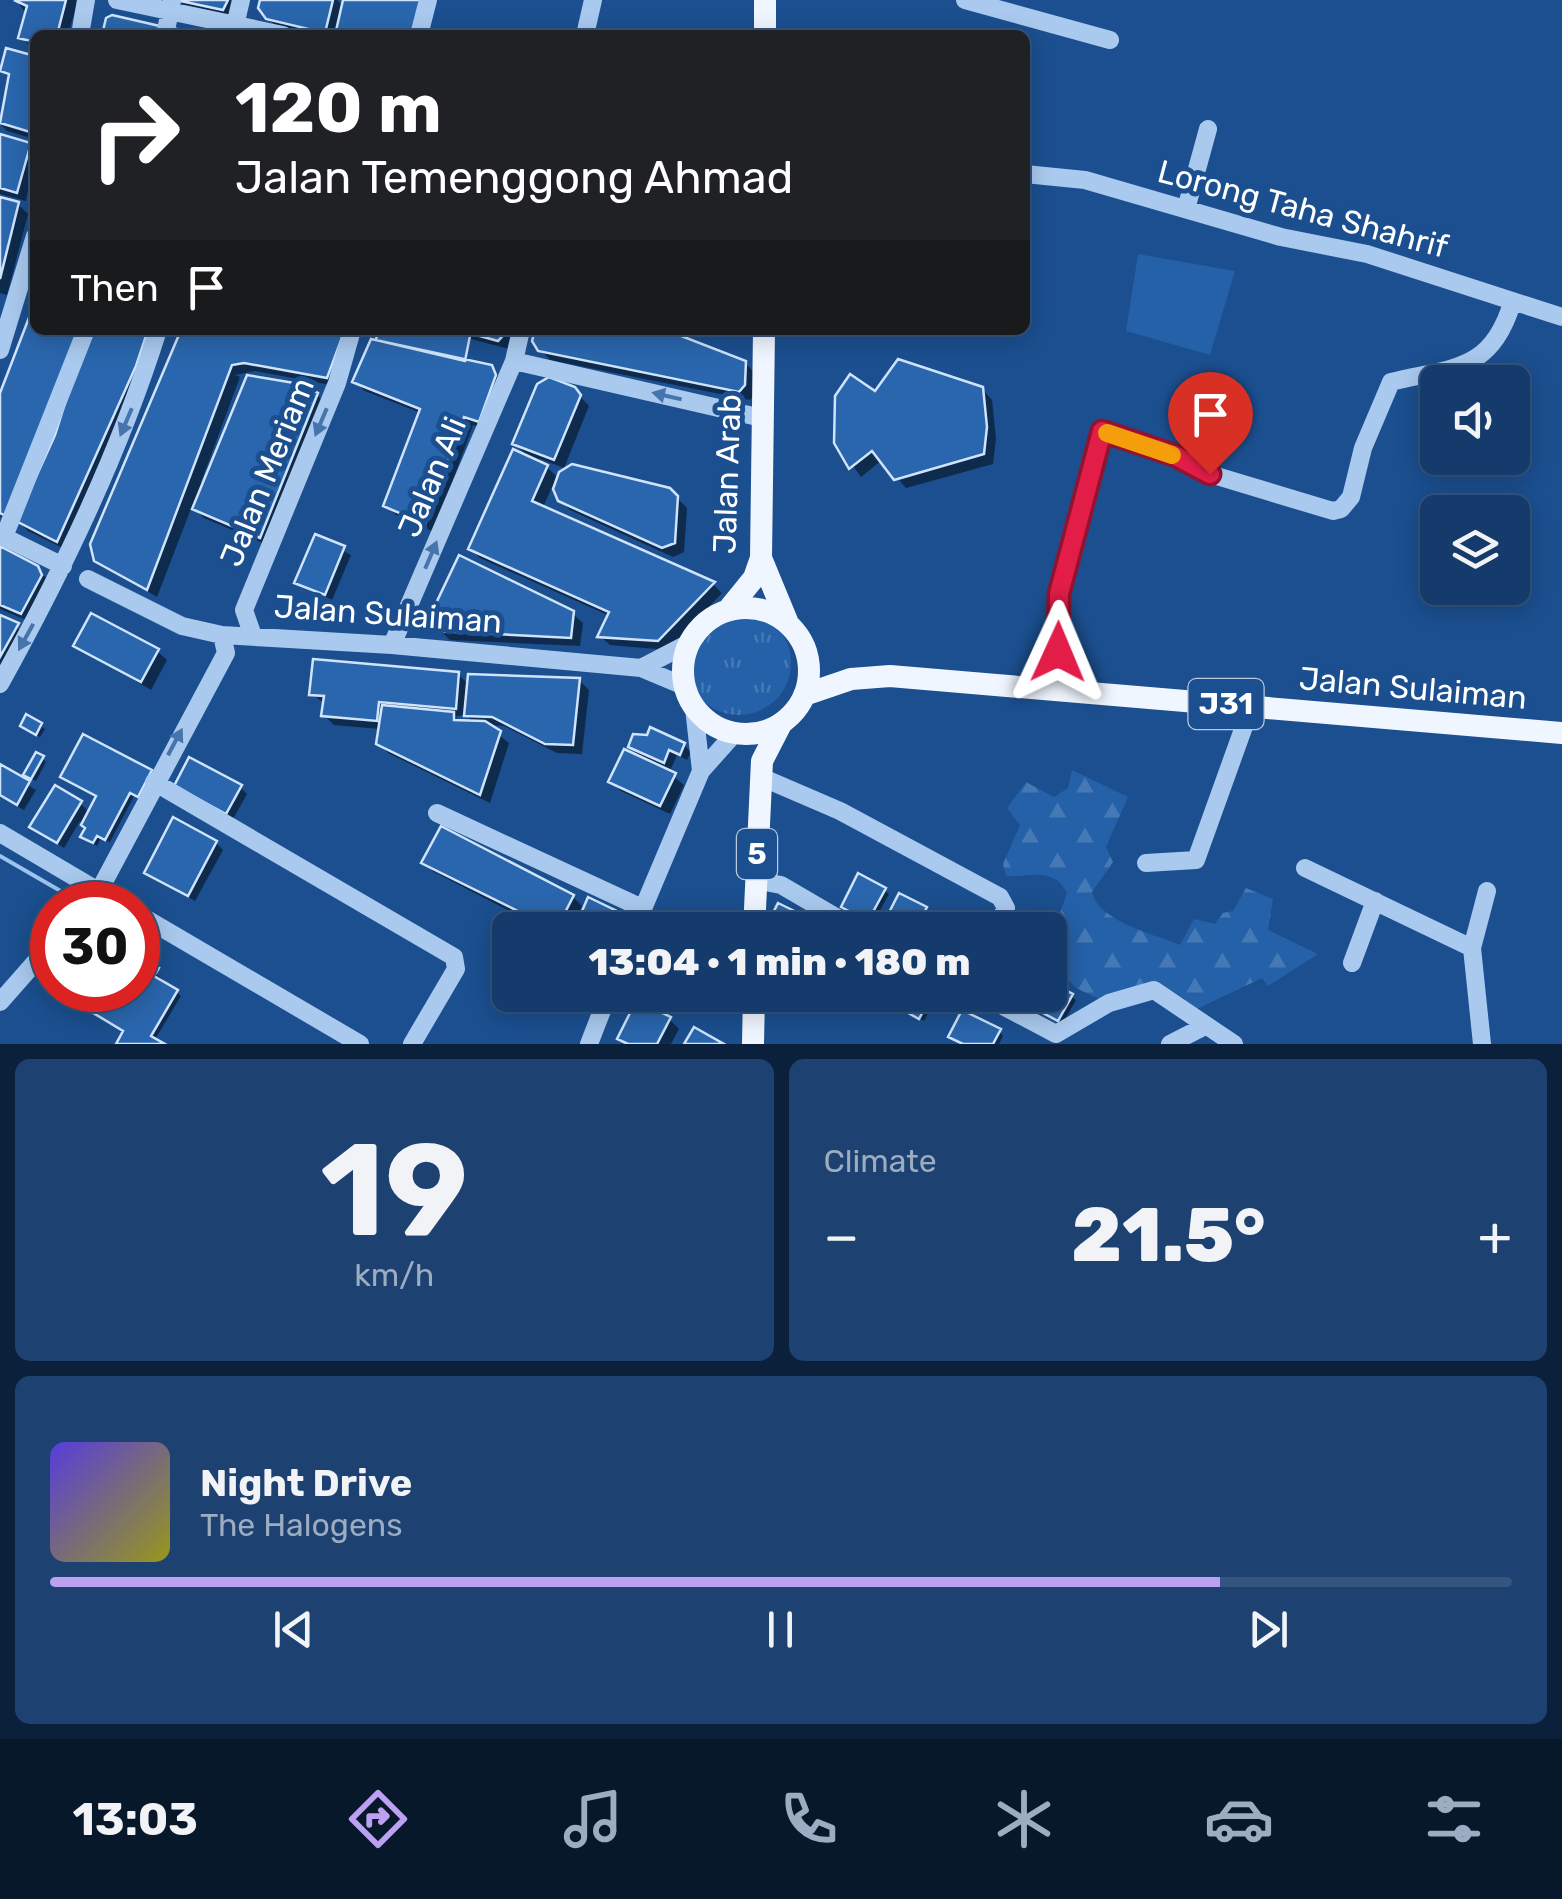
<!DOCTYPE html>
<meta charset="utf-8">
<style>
body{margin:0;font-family:Rubik,sans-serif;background:#1d4271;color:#f1f3f6;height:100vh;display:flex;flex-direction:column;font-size:38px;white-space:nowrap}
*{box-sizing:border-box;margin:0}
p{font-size:32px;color:#9dadc1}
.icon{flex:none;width:55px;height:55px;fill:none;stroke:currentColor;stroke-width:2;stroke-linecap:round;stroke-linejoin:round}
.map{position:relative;height:1044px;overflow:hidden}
.drawer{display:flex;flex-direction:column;gap:15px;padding:15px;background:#0b203b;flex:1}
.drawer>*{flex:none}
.top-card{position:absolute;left:30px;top:30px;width:1000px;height:305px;border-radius:15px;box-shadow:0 5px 25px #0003,0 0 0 2px #33557e;background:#202124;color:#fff;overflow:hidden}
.buttons{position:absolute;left:1420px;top:365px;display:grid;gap:20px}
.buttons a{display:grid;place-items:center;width:110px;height:110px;border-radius:15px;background:#143b6b;box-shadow:0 5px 25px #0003,0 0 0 2px #33557e;font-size:50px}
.speed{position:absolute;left:30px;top:882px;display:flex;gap:20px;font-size:50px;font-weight:700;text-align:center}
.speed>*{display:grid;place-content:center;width:130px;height:130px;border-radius:50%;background:#143b6b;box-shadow:0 5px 25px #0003,0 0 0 2px #33557e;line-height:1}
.speed .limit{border:15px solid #d22;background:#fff;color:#111}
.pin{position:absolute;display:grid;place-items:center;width:85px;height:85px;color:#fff;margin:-102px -42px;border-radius:50% 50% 50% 0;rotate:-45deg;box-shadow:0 0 10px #0007}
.pin .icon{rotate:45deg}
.me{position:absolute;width:110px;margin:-55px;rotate:1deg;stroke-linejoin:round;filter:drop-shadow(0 0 8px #0008)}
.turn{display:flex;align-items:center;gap:35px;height:210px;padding:0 40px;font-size:45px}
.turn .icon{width:130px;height:130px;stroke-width:2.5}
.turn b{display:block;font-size:70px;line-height:85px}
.then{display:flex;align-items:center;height:95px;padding:0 40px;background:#0003;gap:20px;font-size:38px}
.big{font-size:75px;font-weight:800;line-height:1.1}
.drawer .widget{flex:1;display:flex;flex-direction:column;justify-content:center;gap:15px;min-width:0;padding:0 35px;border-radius:15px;background:#1d4271}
.drawer .dial{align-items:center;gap:0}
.dial b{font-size:130px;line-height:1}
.song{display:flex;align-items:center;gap:30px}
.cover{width:120px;height:120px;border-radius:15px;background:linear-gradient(135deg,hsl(250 70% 55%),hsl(60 70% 35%))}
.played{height:10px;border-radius:5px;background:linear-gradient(90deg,#bca0f2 80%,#33557e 80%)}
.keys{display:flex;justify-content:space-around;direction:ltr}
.heat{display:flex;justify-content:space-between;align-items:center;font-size:55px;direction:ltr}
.drawer .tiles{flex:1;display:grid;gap:15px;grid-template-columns:1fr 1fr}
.widget:last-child{grid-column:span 2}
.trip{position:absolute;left:492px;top:912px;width:575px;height:100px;border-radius:15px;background:#143b6b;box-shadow:0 5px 25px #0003,0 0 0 2px #33557e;font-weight:800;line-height:100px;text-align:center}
.dock{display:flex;height:160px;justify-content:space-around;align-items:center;background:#08182b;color:#9dadc1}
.dock .icon{width:70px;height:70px}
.dock .selected{color:#bca0f2}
.dock b{font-size:45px;color:#f1f3f6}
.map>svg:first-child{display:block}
</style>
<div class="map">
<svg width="1562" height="1044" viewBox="0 0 1562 1044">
<defs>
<pattern id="grass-tufts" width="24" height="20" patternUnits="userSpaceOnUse" patternTransform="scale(2.5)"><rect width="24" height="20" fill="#2461a8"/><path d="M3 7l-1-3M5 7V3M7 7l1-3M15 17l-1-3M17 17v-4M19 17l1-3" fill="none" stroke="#4579b5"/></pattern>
<pattern id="forest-firs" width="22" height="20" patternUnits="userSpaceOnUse" patternTransform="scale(2.5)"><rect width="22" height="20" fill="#2461a8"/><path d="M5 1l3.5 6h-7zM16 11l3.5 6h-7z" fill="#4579b5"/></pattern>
</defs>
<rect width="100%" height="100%" fill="#1b4f8f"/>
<path fill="url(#grass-tufts)" d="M687 663a52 52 0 1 1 104 0a52 52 0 1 1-104 0Z"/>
<path fill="url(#forest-firs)" d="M1072,770L1128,797L1106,847L1113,862L1092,892C1099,922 1154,934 1180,945L1194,919L1215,924L1223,913L1233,911L1246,888L1273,899L1268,930L1318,954L1268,986L1262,978L1197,1009C1153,974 1152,982 1101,1000L1076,988L1050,961L1056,931L1022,909L1052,917L1060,913L1067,893C1053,865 1028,878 1006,876L1003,864L1020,825L1007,808L1026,782L1054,797L1068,788Z"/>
<path fill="#2461a8" d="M1138,254L1235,271L1210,355L1126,331Z"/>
<path fill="#0007" fill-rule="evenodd" d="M16,0H78L68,35H35V48L31,47L21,37L25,12Z
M179,0H238L232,18L188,9Z
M263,0H337L344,7L346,0L339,35H307L278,28L268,18Z
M35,59V139L7,131L0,124L10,79L2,70Z
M0,137L35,150L26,201L0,194Z
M0,200L18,204L28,214L7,295L0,293Z
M35,310V330H160L67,550L28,531L17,520L16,524L0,516V399ZM77,379L38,480L34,478Z
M183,330H311L342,337L336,386L255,371L235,375L240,377L201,482L205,484L317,395L327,404L270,546L204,518L192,506L157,597L96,560Z
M381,330H443L460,336L454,330H519L509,349L471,339L465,362L490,368L501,378L488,430L473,425L434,532L396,515L386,505L421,413L365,391L355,382Z
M537,330H659L745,363L755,373L754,395L750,400L550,360L540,349Z
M573,389L589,406L564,468L538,458L559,479L669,490L687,508L684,552L673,557L570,510L560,500L554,483L542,509L713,584L722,593L668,650L610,645L600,636L610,616L480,558L471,549L531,460L515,443Z
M982,389L992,400L996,439L993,464L906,488L882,460L861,477L836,442L876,394Z
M316,537L351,555L332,600L297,582Z
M0,549L47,578L31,622L0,609Z
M572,613L583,623L580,646L450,640L440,630Z
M0,617L27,634L0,684Z
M76,646L157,651L167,660L151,690Z
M458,674L469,685L579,680L589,690L582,754L557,753L504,726L486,725L509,743L490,803L388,753L378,743L380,729L334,725L324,715L325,704L312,694ZM465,714L474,723H462L455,717Z
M27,718L45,729L40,737L27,730Z
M684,745L691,752L687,760L677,755L669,773L684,785L670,814L621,791L611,782L644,760L630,747Z
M42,758L46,762L36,781L30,778Z
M0,769L36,790L24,810L0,796Z
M151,772L155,776L142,800L134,796L110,842L101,838L97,846L88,841L84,837L88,829L80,821L64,848L33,827L80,803L90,813Z
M240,787L247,794L233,819L184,792Z
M216,843L223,850L195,901L147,872Z
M424,863L573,897L582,906L570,930H546L434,872Z
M884,890L889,894L873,923L848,910Z
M925,909L930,913L921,930L884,927Z
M622,916L632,926L630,930H577Z
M143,962L181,996L154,1041L160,1044H118L126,1031L98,990H138V969Z
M1050,976L1062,982L1064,991L1076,1000L1063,1023L1010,995H1050Z
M568,995H602L597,1006L588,1007Z
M902,995H933L936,998L924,1021L901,1009Z
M669,1019L679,1029L671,1044H626L620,1038Z
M999,1031L1003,1036L999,1044L955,1040Z"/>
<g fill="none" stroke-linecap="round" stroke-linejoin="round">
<path stroke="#9cc4f0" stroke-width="4" d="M0,856L71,897"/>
</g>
<path fill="#2a66ad" stroke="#cfe3fa" stroke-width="2.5" d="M14,0H66L57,35H35V42L18,38L27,6Z
M176,0H228L223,10Z
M260,0H333L325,33L266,19L258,8Z
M343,0H422L413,35H335Z
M112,15L164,27L162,35H102L106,18Z
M167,27L206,35H166Z
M6,48L35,56V116L30,132L0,123L9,74L0,71Z
M0,134L31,143L17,193L0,188Z
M0,197L19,202L0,279Z
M35,302V330H81L6,516L0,513V393Z
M94,330H148L136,366L57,542L16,521L55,435L82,349Z
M181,330H324L343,335L327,378L244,363L232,365L147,590L94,561L90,544Z
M378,330H444L470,336L465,361L376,340Z
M458,330H508L498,341Z
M535,330H666L746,361L745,385L739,392L538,351L532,341Z
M371,339L492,365L496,375L479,422L464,417L425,524L383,506L420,409L352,382Z
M898,359L983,387L987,427L984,454L894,480L872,451L849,469L834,443L835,396L850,374L875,391Z
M247,375L306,385L318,393L260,538L192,509Z
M549,377L575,387L581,395L554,460L512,444L537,384Z
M513,449L548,465L532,501L715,582L658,641L597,637L609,612L468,549Z
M572,464L670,488L678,496L675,543L662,548L558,501L553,489L559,472Z
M315,534L345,546L325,595L294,583Z
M0,546L38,566L42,575L21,614L0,605Z
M459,555L574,611L571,638L438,631L429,618Z
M91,613L159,649L141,682L73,646Z
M0,615L19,623L0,657Z
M313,659L459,672L456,709L379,702L377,721L321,716L324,696L309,695Z
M468,674L580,678L573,745L545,744L492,717L464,716Z
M382,705L454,712V720L485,721L501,731L480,795L376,744Z
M26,714L42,723L36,735L20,726Z
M650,727L685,743L680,755L669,750L664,763L628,747L633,734L647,735Z
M83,734L152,770L138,797L130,793L105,840L97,836L93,843L80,837L85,828L81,825L96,796L60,777Z
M624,749L676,773L660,806L608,782Z
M36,752L44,756L31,779L23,775Z
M189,757L242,785L226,814L174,786Z
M0,764L30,781L17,805L0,795Z
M55,785L82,801L57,843L29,827Z
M173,817L217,841L188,896L144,873Z
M441,826L574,895L556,930L421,863Z
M858,873L886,888L868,921L841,907Z
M899,893L927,907L915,930L881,928Z
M588,897L623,914L617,930H574Z
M778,903L817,922L813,930H777L782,920L772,915Z
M939,914L969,929V930H931Z
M1010,916L1036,929L1038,924L1049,930H1002Z
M142,958L159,968L154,976L178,990L151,1036L165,1044H116L123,1031L85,1008L95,990H138Z
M1050,973L1064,980L1060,987L1050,982Z
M1050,982L1073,994L1058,1021L1028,1005L1034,995H1050Z
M899,995H932L919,1019L894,1005Z
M641,1003L671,1017L657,1044H628L617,1039L632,1009Z
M962,1010L1001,1029L993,1044H963L948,1037Z
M694,1027L724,1044H684Z"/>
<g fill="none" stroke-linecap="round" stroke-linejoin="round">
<path stroke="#a9c9ee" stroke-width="18" d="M117,0L283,35
M965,0L1110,40
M233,34L241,0
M80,35L86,0
M165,35L172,1
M419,35L428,0
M585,35L593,0
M1025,174L1085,180L1281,237L1367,254L1562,317
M1186,209L1208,129
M0,350L35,236
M514,361L762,418
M0,535L63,566
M4,537L86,330
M88,579L182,626L222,635L392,645L641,668L689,643
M253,636L244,610L337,383L352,330
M392,645L514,361L521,330
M641,668L684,686
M0,684C63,570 119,454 158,330
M1058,690L1059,595L1102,431L1175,455L1210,474L1333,511L1341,509L1351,497L1363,448L1391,382C1451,367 1491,373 1512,303
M694,708L701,771
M761,777L840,811L1000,897L1006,908L994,930
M154,782L454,957L456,969L412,1044
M437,813L642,908
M0,833L122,905
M1146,863L1196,860L1251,707
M1305,868L1472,948
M755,880L781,885L858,930
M87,905L99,891L226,653L222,635
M138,914L360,1044
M634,930L701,771L734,734
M1352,963L1375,901
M982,995L1056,1034L1109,1003L1154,990L1234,1044
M0,1002L52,943
M589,1044L608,995
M1170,1044L1205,1026
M1482,1044L1472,948L1487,891"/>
<path stroke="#f0f6ff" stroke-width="22" d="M765,35V0
M761,558L787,621
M683 671a63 63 0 1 1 126 0a63 63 0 1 1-126 0Z
M728,610L754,578L761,558L764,330
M804,695L851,679L890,676L1562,733
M754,930L762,761L780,726
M753,1044L754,995"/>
</g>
<defs><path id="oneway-solid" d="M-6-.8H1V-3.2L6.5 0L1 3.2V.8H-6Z" transform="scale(2.5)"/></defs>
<g fill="#4674ac">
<use href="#oneway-solid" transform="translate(667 396) rotate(-167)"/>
<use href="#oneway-solid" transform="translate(126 422) rotate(113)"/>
<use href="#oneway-solid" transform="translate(321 422) rotate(113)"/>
<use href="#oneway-solid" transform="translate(431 555) rotate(-67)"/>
<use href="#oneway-solid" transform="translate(26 637) rotate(119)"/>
<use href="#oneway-solid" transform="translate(175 742) rotate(-62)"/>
</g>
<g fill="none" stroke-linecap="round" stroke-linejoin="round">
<g stroke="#92132f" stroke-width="25">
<path id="route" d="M1058,652L1059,594L1102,431L1174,455L1210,474"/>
</g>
<use href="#route" stroke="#e11d48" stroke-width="18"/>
<path stroke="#f59e0b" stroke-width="18" d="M1107,433L1172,455"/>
</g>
<g text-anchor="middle" stroke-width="10" stroke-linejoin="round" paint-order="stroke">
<g fill="#1b4f8f" stroke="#bbcadd" stroke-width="2.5">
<rect x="1188.5" y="679" width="75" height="50" rx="8"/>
<rect x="737" y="829" width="40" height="50" rx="8"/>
</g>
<g font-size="30" font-weight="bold" fill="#fff">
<text x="1226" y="714">J31</text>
<text x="757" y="864">5</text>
</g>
<g font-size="32" fill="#fff" stroke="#1b4f8f">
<text transform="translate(1303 209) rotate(15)" y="11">Lorong Taha Shahrif</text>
<text transform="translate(267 472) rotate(-68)" y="11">Jalan Meriam</text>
<text transform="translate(727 474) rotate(-88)" y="11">Jalan Arab</text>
<text transform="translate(432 477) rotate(-67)" y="11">Jalan Ali</text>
<text transform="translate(388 614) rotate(4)" y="11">Jalan Sulaiman</text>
<text transform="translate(1413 688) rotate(5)" y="11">Jalan Sulaiman</text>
</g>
</g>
</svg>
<div class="buttons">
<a><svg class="icon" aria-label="sound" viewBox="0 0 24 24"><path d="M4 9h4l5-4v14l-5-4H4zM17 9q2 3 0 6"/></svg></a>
<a><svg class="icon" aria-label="layers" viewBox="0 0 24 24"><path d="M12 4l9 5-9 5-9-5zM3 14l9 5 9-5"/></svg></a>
</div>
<div class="speed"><div class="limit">30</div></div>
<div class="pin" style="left:1210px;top:474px;background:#d93025"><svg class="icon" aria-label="arrive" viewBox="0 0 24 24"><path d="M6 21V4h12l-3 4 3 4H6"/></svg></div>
<svg class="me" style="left:1058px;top:652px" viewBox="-20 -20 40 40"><path d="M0-17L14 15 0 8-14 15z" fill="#e11d48" stroke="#fff" stroke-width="4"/></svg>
<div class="trip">13:04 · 1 min · 180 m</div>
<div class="top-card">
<div class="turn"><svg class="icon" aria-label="right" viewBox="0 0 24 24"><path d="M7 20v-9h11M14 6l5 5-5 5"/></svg><div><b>120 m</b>Jalan Temenggong Ahmad</div></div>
<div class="then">Then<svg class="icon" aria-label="arrive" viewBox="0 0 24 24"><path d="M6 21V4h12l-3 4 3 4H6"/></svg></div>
</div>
</div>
<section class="drawer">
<div class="tiles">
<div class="widget dial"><b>19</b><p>km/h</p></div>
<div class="widget"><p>Climate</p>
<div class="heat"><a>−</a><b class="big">21.5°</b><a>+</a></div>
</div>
<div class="widget">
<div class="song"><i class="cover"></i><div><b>Night Drive</b><p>The Halogens</p></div></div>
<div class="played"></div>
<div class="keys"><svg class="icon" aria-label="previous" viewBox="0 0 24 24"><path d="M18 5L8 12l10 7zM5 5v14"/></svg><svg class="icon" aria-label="pause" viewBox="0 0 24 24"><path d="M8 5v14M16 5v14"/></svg><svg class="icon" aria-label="next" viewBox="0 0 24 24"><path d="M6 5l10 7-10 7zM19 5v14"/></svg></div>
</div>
</div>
</section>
<nav class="dock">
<b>13:03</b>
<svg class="icon selected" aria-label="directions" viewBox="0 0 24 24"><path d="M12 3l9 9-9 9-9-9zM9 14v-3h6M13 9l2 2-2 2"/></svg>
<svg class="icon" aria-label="music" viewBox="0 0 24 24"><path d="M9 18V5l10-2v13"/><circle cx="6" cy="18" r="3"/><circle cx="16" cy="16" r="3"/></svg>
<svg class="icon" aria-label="phone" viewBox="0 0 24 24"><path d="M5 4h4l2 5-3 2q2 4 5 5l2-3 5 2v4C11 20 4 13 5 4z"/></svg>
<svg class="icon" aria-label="climate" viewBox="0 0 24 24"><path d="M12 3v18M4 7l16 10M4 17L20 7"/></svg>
<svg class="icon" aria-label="car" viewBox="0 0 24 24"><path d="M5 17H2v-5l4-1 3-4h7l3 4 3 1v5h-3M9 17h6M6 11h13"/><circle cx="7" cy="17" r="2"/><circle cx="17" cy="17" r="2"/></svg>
<svg class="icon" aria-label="filters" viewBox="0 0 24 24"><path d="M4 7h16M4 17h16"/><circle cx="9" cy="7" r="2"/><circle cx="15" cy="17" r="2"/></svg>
</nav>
